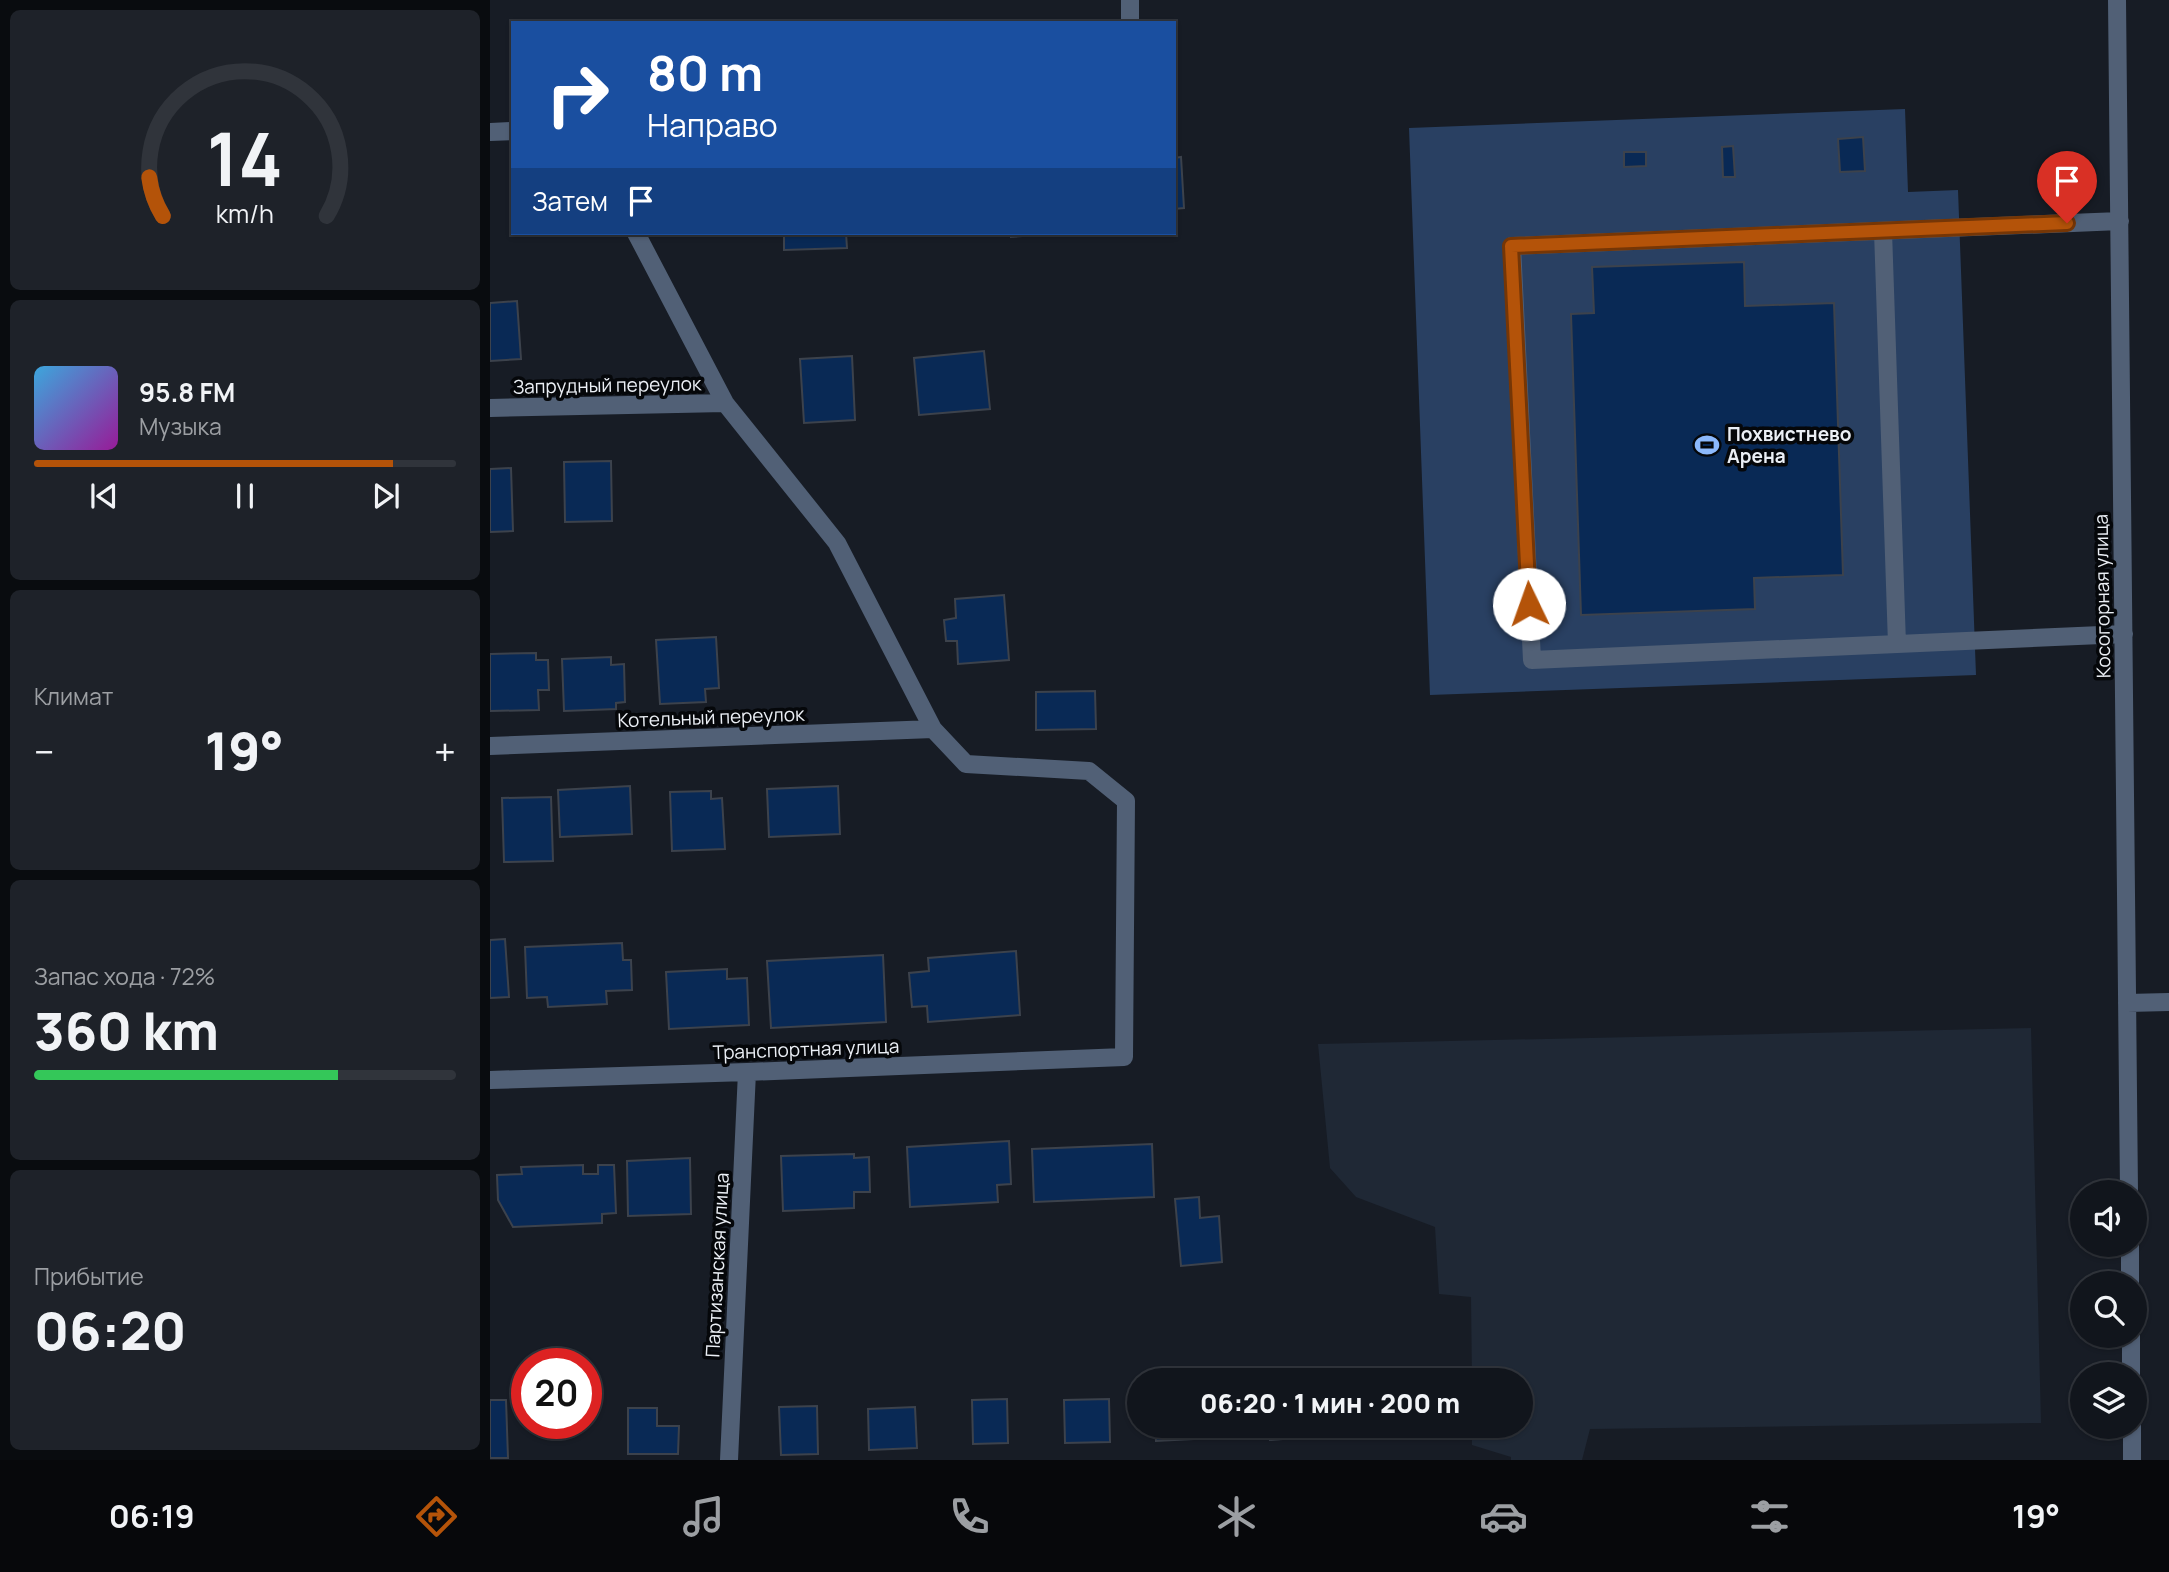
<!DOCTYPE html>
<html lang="ru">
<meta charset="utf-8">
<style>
body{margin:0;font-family:Manrope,sans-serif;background:#1e2229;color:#f1f3f6;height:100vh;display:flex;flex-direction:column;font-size:26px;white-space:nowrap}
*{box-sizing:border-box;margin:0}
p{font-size:23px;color:#9c9fa3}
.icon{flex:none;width:38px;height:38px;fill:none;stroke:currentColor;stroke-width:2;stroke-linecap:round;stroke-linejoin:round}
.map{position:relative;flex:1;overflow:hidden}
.sheet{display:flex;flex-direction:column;gap:10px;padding:10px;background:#090c0f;width:490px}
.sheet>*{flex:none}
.banner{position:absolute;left:21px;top:21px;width:665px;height:214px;border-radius:0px;box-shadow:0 2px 5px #0004,0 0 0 2px #30343b;background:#1a4fa0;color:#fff;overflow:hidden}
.buttons{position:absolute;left:1580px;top:1180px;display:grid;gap:14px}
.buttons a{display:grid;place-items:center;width:77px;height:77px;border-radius:50%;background:#11151c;box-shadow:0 2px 5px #0004,0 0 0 2px #30343b;font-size:35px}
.speed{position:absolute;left:21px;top:1348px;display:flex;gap:14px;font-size:35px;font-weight:700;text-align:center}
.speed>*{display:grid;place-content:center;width:91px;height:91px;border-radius:50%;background:#11151c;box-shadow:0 2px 5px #0004,0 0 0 2px #30343b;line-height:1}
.speed .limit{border:10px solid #d22;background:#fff;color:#111}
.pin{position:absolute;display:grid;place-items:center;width:60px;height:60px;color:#fff;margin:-72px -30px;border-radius:50% 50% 50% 0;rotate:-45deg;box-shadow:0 0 7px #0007}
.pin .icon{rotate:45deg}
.me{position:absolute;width:77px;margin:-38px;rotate:357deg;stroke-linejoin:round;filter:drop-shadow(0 0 5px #0008)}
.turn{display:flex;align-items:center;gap:24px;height:147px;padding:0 21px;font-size:32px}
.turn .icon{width:91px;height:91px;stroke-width:2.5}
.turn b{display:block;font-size:49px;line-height:60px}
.then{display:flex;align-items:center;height:66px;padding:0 21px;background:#0003;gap:14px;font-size:26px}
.big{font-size:52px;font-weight:800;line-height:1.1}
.sheet .widget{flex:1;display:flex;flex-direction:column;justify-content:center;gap:10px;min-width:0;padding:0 24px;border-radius:10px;background:#1e2229}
.sheet .dial{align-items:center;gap:0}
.dial svg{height:182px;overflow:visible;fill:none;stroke:#30343b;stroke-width:7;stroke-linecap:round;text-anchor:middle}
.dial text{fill:#f1f3f6;stroke:none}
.song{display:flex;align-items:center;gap:21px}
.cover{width:84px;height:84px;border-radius:10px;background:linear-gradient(135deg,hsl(200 70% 55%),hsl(300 70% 35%))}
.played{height:7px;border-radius:4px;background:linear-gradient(90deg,#b45309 85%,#30343b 85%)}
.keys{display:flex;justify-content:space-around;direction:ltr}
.heat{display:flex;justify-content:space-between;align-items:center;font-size:38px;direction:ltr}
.charge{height:10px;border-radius:5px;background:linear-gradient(90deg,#34c759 72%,#30343b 0)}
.trip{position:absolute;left:637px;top:1368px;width:406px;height:70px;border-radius:35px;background:#11151c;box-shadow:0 2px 5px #0004,0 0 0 2px #30343b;font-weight:800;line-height:70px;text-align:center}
.tabs{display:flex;height:112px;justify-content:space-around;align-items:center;background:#07080b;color:#9c9fa3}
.tabs .icon{width:49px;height:49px}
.tabs .on{color:#b45309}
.tabs b{font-size:32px;color:#f1f3f6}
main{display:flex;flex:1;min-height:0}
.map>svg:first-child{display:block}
</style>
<main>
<section class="sheet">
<div class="widget dial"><svg viewBox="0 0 100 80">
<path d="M14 69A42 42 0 1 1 86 69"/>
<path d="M14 69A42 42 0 0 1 8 52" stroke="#b45309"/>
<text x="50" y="56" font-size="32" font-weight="700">14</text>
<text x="50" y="72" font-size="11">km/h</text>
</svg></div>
<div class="widget">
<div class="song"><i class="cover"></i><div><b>95.8 FM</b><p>Музыка</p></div></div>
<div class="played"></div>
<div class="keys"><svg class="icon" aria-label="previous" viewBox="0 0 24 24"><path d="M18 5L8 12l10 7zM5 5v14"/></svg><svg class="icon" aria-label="pause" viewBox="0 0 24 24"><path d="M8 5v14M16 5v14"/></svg><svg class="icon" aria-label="next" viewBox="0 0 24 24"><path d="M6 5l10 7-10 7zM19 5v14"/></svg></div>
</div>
<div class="widget"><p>Климат</p>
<div class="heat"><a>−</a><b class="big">19°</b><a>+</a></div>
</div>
<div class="widget"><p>Запас хода · 72%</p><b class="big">360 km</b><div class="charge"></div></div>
<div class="widget"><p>Прибытие</p><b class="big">06:20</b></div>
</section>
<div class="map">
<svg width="1679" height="1460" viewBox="0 0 1679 1460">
<rect width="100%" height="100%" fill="#171c25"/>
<path fill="#1f2835" d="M1541,1028L1551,1423L1100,1429L1092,1460H1021V1457L982,1445V1426H1031V1381H982L981,1297L949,1294L945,1227L866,1197L840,1168L828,1044Z"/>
<path fill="#294062" d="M1415,109L1418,192L1468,190L1486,675L940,695L919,128Z"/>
<path fill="#092955" stroke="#3c424c" stroke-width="2" d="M1373,137L1375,171L1350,172L1348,139Z
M1243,146L1245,177H1233L1232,147Z
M1134,152H1156V166L1134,167Z
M691,157L694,208L684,209V158Z
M294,233H356L357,248L294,250Z
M521,233H572L521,237Z
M1254,262L1255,306L1344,303L1353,575L1264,578L1265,609L1091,615L1081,314L1104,313L1102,267Z
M27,301L31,359L0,361V303Z
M494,351L500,409L429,415L424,358Z
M362,356L365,420L314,423L310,359Z
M121,461L122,521L75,522L74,462Z
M21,468L23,531L0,532V469Z
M514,595L519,660L468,664L467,641H456L454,620L466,618L465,599Z
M226,637L229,688L215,689L216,702L170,704L166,640Z
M46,653V660H58L59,690H48L49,710L0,711V654Z
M121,657V665L134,664L135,702L126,703V709L74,711L72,659Z
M605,691L606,729L546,730V692Z
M140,786L142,834L70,837L68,790Z
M348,786L350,834L279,837L277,789Z
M221,791V799L232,798L235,849L182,851L180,792Z
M61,797L63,861L14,862L12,798Z
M15,939L19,997L0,998V940Z
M132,943L133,960H141L142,990L116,991L117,1004L58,1007L57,997L37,998L35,947Z
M526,951L530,1015L438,1022L437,1006L422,1007L419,973L439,971L438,958Z
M393,955L396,1022L281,1028L277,961Z
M237,969V979L257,978L259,1025L179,1029L176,972Z
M519,1141L521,1184L507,1185L508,1202L420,1207L417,1147Z
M662,1144L664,1197L544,1202L542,1149Z
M364,1154V1158L379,1157L380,1192H364V1208L293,1211L291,1156Z
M200,1158L201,1214L138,1216L137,1161Z
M93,1165V1174H108V1165H124L126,1213L112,1214V1223L23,1227L8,1200L7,1175L32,1174L31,1167Z
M709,1197L710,1218L729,1216L732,1262L691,1266L685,1199Z
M517,1399L518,1443L483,1444L482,1400Z
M619,1399L620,1442L575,1443L574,1400Z
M0,1400H16L18,1458H0Z
M327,1406L328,1454L291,1455L289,1407Z
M425,1407L427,1448L379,1450L378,1409Z
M138,1408H167V1426H189L188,1454H138Z
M665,1426H702L703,1439L666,1441Z
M779,1426H817L818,1437L780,1440Z"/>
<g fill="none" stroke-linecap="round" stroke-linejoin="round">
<path stroke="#516076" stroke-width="18" d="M640,0V23
M1627,0L1639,1192
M0,132L23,131
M1630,221L1022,246L1042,660L1634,634
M1393,231L1407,644
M0,408L235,403
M0,746L443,729
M1637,1003L1679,1002
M0,1080L257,1072L634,1057L636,801L599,771L476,764L443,729L347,543L235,403L146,233
M1640,1244V1283
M1641,1335V1374
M1642,1426V1460
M239,1460L257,1072"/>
</g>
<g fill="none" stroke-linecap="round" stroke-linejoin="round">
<g stroke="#753606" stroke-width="18">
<path id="route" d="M1039,604L1021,246L1577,223"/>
</g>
<use href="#route" stroke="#b45309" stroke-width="12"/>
</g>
<defs>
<g id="stadium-bare" transform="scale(1.89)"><path d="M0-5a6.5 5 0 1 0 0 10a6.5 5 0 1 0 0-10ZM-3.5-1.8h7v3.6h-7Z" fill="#8cb9fc" stroke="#05070a" stroke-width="2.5" paint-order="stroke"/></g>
</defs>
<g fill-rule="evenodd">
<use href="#stadium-bare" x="1217" y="445"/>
</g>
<g text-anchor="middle" stroke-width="7" stroke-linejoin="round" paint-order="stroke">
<g font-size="19" fill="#ebeff5" stroke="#05070a">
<text transform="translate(117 385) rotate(-1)" y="7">Запрудный переулок</text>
<text transform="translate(1612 596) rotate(-91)" y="7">Косогорная улица</text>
<text transform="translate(221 717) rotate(-2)" y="7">Котельный переулок</text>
<text transform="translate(316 1049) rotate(-2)" y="7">Транспортная улица</text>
<text transform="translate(227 1265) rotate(-87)" y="7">Партизанская улица</text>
</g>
<g font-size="19" font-weight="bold" fill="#ebeff5" stroke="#05070a" text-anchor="start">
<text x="1237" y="441">Похвистнево<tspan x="1237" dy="22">Арена</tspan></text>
</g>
</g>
</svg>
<div class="buttons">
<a><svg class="icon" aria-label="sound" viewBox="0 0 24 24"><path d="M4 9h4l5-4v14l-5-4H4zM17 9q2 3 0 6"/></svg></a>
<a><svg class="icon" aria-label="search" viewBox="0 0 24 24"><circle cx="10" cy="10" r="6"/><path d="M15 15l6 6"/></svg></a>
<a><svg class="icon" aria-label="layers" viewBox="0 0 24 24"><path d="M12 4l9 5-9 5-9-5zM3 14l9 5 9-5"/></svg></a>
</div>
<div class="speed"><div class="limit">20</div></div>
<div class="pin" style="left:1577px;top:223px;background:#d93025"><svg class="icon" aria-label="arrive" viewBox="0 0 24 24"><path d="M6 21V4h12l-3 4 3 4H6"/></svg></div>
<svg class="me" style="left:1039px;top:604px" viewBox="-20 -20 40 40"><circle r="19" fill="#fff"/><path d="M0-13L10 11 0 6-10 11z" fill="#b45309"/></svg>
<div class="trip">06:20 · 1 мин · 200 m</div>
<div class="banner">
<div class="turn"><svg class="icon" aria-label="right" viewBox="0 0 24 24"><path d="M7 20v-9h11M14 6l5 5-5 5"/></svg><div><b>80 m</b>Направо</div></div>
<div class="then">Затем<svg class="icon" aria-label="arrive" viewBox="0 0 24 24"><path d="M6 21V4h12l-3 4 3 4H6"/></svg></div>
</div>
</div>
</main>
<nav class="tabs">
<b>06:19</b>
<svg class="icon on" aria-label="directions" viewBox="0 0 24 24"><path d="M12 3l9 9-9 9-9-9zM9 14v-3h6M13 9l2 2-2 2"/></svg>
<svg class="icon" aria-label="music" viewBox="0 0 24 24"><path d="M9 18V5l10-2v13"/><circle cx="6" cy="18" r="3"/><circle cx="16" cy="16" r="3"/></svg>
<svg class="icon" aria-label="phone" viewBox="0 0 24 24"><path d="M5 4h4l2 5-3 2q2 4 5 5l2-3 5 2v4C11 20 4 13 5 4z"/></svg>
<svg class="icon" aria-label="climate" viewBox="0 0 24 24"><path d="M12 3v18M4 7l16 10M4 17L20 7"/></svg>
<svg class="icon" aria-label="car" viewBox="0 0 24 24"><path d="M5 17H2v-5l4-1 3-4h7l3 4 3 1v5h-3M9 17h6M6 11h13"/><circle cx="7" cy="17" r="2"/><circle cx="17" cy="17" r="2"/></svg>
<svg class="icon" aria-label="filters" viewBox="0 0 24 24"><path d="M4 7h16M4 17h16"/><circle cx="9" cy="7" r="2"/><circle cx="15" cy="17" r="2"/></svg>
<b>19°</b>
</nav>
